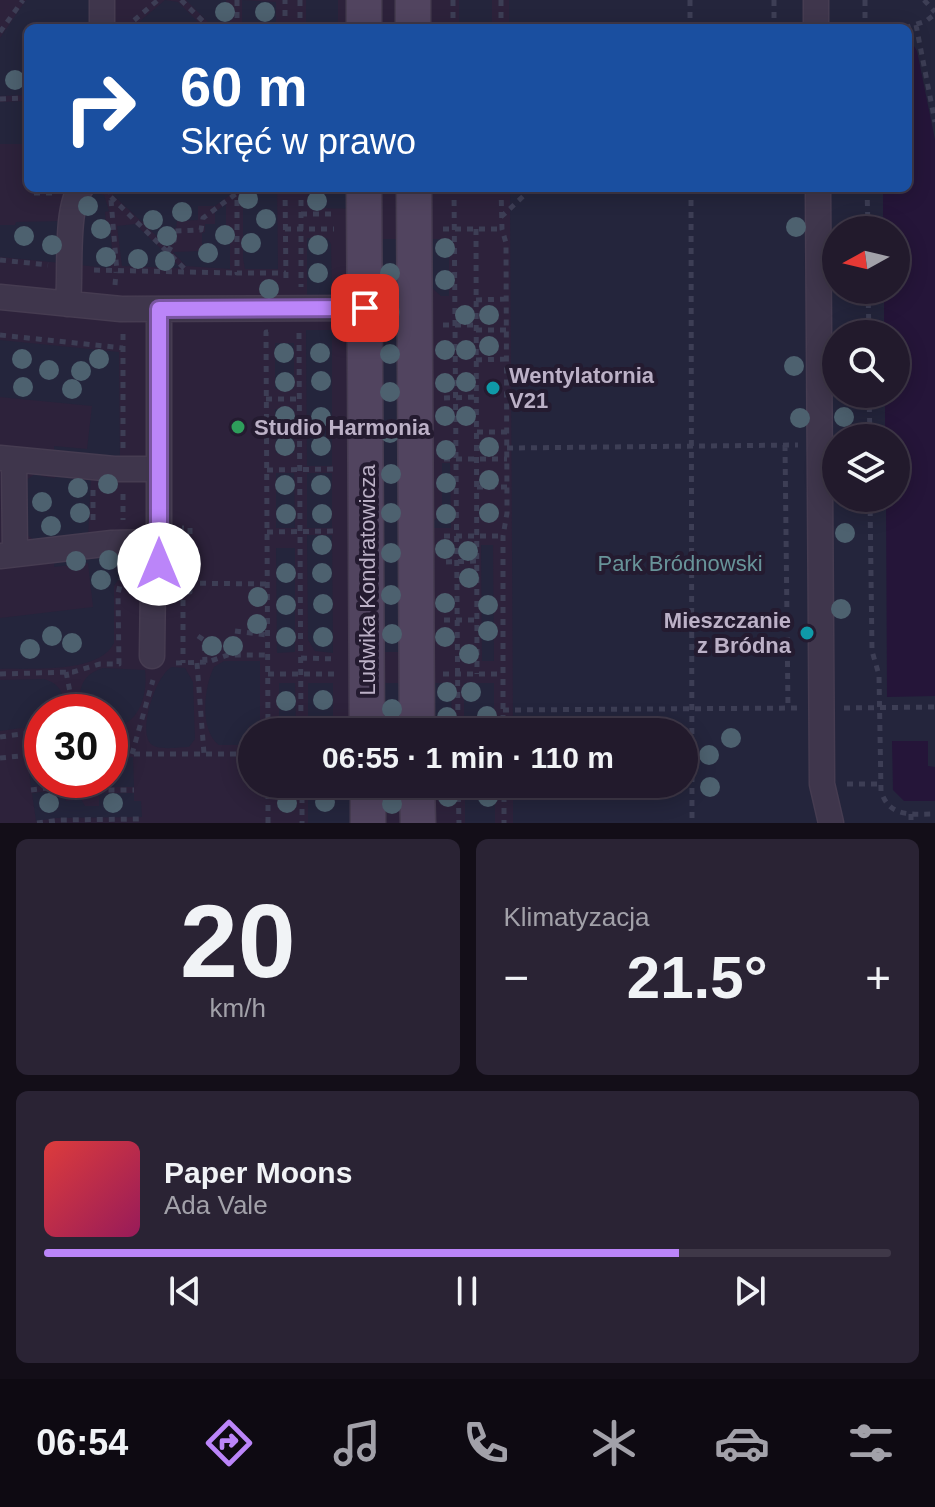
<!DOCTYPE html>
<html lang="pl">
<meta charset="utf-8">
<style>
body{margin:0;font-family:Helvetica,sans-serif;background:#2a2334;color:#f1f3f6;height:100vh;display:flex;flex-direction:column;font-size:30px;white-space:nowrap}
*{box-sizing:border-box;margin:0}
p{font-size:26px;color:#a2a1a9}
.icon{flex:none;width:44px;height:44px;fill:none;stroke:currentColor;stroke-width:2;stroke-linecap:round;stroke-linejoin:round}
.map{position:relative;height:823px;overflow:hidden}
.side{display:flex;flex-direction:column;gap:16px;padding:16px;background:#130e18;flex:1}
.side>*{flex:none}
.guide{position:absolute;left:24px;top:24px;width:888px;height:168px;border-radius:12px;box-shadow:0 4px 20px #0003,0 0 0 2px #3f3848;background:#1a4fa0;color:#fff;overflow:hidden}
.needle{width:52px;rotate:262deg}
.tools{position:absolute;left:822px;top:216px;display:grid;gap:16px}
.tools a{display:grid;place-items:center;width:88px;height:88px;border-radius:50%;background:#221a2c;box-shadow:0 4px 20px #0003,0 0 0 2px #3f3848;font-size:40px}
.speed{position:absolute;left:24px;top:694px;display:flex;gap:16px;font-size:40px;font-weight:700;text-align:center}
.speed>*{display:grid;place-content:center;width:104px;height:104px;border-radius:50%;background:#221a2c;box-shadow:0 4px 20px #0003,0 0 0 2px #3f3848;line-height:1}
.speed .limit{border:12px solid #d22;background:#fff;color:#111}
.pin{position:absolute;display:grid;place-items:center;width:68px;height:68px;color:#fff;margin:-34px;border-radius:16px;box-shadow:0 4px 12px #0006}
.me{position:absolute;width:88px;margin:-44px;rotate:0deg;stroke-linejoin:round;filter:drop-shadow(0 0 6px #0008)}
.turn{display:flex;align-items:center;gap:28px;height:168px;padding:0 24px;font-size:36px}
.turn .icon{width:104px;height:104px;stroke-width:2.5}
.turn b{display:block;font-size:56px;line-height:68px}
.big{font-size:60px;font-weight:700;line-height:1.1}
.side .tile{flex:1;display:flex;flex-direction:column;justify-content:center;gap:12px;min-width:0;padding:0 28px;border-radius:12px;background:#2a2334}
.side .dial{align-items:center;gap:0}
.dial b{font-size:104px;line-height:1}
.song{display:flex;align-items:center;gap:24px}
.cover{width:96px;height:96px;border-radius:12px;background:linear-gradient(135deg,hsl(0 70% 55%),hsl(330 70% 35%))}
.played{height:8px;border-radius:4px;background:linear-gradient(90deg,#bb85f9 75%,#3f3848 75%)}
.keys{display:flex;justify-content:space-around;direction:ltr}
.heat{display:flex;justify-content:space-between;align-items:center;font-size:44px;direction:ltr}
.side .tiles{flex:1;display:grid;gap:16px;grid-template-columns:1fr 1fr}
.tile:last-child{grid-column:span 2}
.trip{position:absolute;left:238px;top:718px;width:460px;height:80px;border-radius:40px;background:#221a2c;box-shadow:0 4px 20px #0003,0 0 0 2px #3f3848;font-weight:700;line-height:80px;text-align:center}
.tab-bar{display:flex;height:128px;justify-content:space-around;align-items:center;background:#0e0a12;color:#a2a1a9}
.tab-bar .icon{width:56px;height:56px}
.tab-bar .selected{color:#bb85f9}
.tab-bar b{font-size:36px;color:#f1f3f6}
.map>svg:first-child{display:block}
</style>
<div class="map">
<svg width="935" height="823" viewBox="0 0 935 823">
<rect width="100%" height="100%" fill="#2d223b"/>
<path fill="#24253c" fill-rule="evenodd" d="M26,0H95L96,28H28V95L0,96V38Z
M165,0L178,2L204,28H132Z
M186,0H226V7H230V28H214Z
M242,0L276,2V28H242Z
M306,0H338V28H306Z
M459,0H492V28H459Z
M509,0H935V823H513V784H684V732H513L510,188H908V28H509ZM836,230H896V290H836ZM836,334H896V394H836ZM836,438H896V498H836Z
M28,101V144H0V102Z
M113,188H226L230,189V195L215,206H198V220L177,221L176,228L171,229L172,243L169,247L150,230L153,227L145,219L142,222L113,195Z
M243,188H277L278,269H245L243,258Z
M307,188H349V209C331,208 308,212 307,188Z
M91,193L104,195L109,211L105,212L106,224H110L113,264L108,268L79,265L78,211Z
M226,204V229H230V269L186,266L173,252L202,251V233L205,232V224H215V212Z
M62,221L61,263L0,257V225H15L16,222Z
M135,224L178,265L179,268L122,266L117,226Z
M307,238H327L331,244L332,296H307Z
M377,239H402L405,652H379Z
M428,239H449V296H441L431,287Z
M306,330H332V466H307Z
M0,340L119,352L120,462L55,457L54,446L87,449L92,406L0,397Z
M275,343H294V389H275Z
M275,409H294V453H276Z
M442,463H450L451,528H429L431,523L442,514Z
M41,470V476L55,478L57,471L91,474L88,539L36,542L24,532L26,480Z
M276,473H294L295,528H276Z
M307,473H332V528H307Z
M307,535H332L333,653L315,651L308,640Z
M481,545H493L494,661H482Z
M121,548V576L114,586V643C99,674 30,668 0,669V618L93,607L88,563L54,567L55,557Z
M276,548H295V652L277,653Z
M224,661H260V726H249V745H219C199,730 204,687 214,667Z
M172,667L185,668L193,682L195,739L189,747C180,747 158,751 151,744C137,731 157,673 172,667Z
M103,668L145,670C148,696 139,725 110,729V712H83C76,692 81,674 103,668Z
M44,679C60,683 67,696 61,712H42V725L0,731V680Z
M279,683H295L296,732H279Z
M308,683H333V732H308Z
M379,683H404L405,732H379Z
M430,683H451L452,731H440L431,721Z
M464,683H494V732H464Z
M110,757H133L134,787H92L72,791L67,783L31,787L28,763L42,761V780H110Z
M465,786H495V823H465Z
M344,789L352,798V823H308V790Z
M61,790L66,801L81,799L85,806H99V796L97,793H134V801H141L142,817L57,818L36,821L32,793Z"/>
<path fill="#251539" d="M908,36L917,51L935,140V696L887,697L886,498H896V438H885V394H896V334H884V290H896V230H883V188H908Z
M892,741H928V766L935,767V801H904L893,790Z"/>
<g fill="none" stroke-linecap="round" stroke-linejoin="round">
<g stroke="#463c51" stroke-width="27">
<path id="street" d="M102,0V28
M816,0V28
M818,188L822,784L831,823
M0,297L121,309L365,308
M68,304C71,276 65,207 81,188
M0,458L114,469H159
M14,460L15,554
M0,556L112,543L159,542
M152,656L153,581L159,561V309"/>
</g>
<g stroke="#463c51" stroke-width="37">
<path id="secondary" d="M364,0V28
M413,0V28
M364,188L367,732
M414,188L417,732
M368,784V823
M417,784L418,823"/>
</g>
<path stroke="#3d3e55" stroke-width="5" stroke-dasharray="6 6" stroke-linecap="butt" d="M181,0L210,28
M237,0V28
M300,0V28
M453,0V28
M501,0V28
M690,0V28
M774,0V28
M865,0V28
M924,0L935,12
M916,25L935,122
M125,28L158,0
M285,28V0
M905,28L926,21L935,14
M0,32L23,0
M0,99L28,98
M110,188L117,272
M237,188V273H286
M285,188L286,283
M301,188V287
M454,188L458,732
M501,188L502,229L506,243L507,513L503,536V732
M691,188L692,823
M867,188L868,230
M34,193H55
M111,197L188,272
M301,214H336
M501,217L532,188
M285,229H334
M443,229H502
M476,229L477,674
M168,252L174,241V231L201,230L203,218L237,193
M0,260L48,265
M94,270L237,273
M115,285L116,272
M868,290L869,334
M476,300L507,299
M443,325H476
M476,330H506
M299,333L301,732
M123,334V448
M0,335L123,348
M476,360L506,359
M869,394L870,438
M444,398L477,397
M266,399H300
M477,432H507
M785,445L788,708
M507,448L798,445
M444,459H507
M267,470L336,469
M477,487H507
M123,494V520
M870,498L872,651L879,675L881,791C889,818 912,814 935,814
M93,520V490
M267,532L336,531
M444,536H503
M446,562L477,561
M176,583L267,584
M176,592H190V528H182
M174,597H183V663
M444,620H477
M235,631L267,635
M198,636L204,640L205,663
M301,658L337,659
M176,663L208,662L228,655H268
M197,663L204,754
M66,672L74,712
M0,674L73,672L100,664H119L118,594L124,566
M268,674H339
M443,674H503
M844,708L935,707
M503,710L798,708
M268,732L266,332H268
M0,737L42,731
M110,754H252
M132,754L153,680
M0,758L42,754
M458,784L459,823
M504,784V823
M847,784H881
M268,785L338,784
M302,785V823
M31,790L64,786L70,796L98,790H134
M911,814V823
M37,823L60,820L142,819
M268,823V785"/>
<use href="#street" stroke="#3f364c" stroke-width="24"/>
<use href="#secondary" stroke="#51445f" stroke-width="34"/>
</g>
<g fill="#4d616f">
<circle cx="225" cy="12" r="10"/>
<circle cx="265" cy="12" r="10"/>
<circle cx="15" cy="80" r="10"/>
<circle cx="248" cy="199" r="10"/>
<circle cx="317" cy="201" r="10"/>
<circle cx="88" cy="206" r="10"/>
<circle cx="182" cy="212" r="10"/>
<circle cx="266" cy="219" r="10"/>
<circle cx="153" cy="220" r="10"/>
<circle cx="796" cy="227" r="10"/>
<circle cx="101" cy="229" r="10"/>
<circle cx="225" cy="235" r="10"/>
<circle cx="24" cy="236" r="10"/>
<circle cx="167" cy="236" r="10"/>
<circle cx="251" cy="243" r="10"/>
<circle cx="52" cy="245" r="10"/>
<circle cx="318" cy="245" r="10"/>
<circle cx="445" cy="248" r="10"/>
<circle cx="208" cy="253" r="10"/>
<circle cx="106" cy="257" r="10"/>
<circle cx="138" cy="259" r="10"/>
<circle cx="165" cy="261" r="10"/>
<circle cx="318" cy="273" r="10"/>
<circle cx="390" cy="273" r="10"/>
<circle cx="445" cy="280" r="10"/>
<circle cx="269" cy="289" r="10"/>
<circle cx="390" cy="312" r="10"/>
<circle cx="465" cy="315" r="10"/>
<circle cx="489" cy="315" r="10"/>
<circle cx="489" cy="346" r="10"/>
<circle cx="445" cy="350" r="10"/>
<circle cx="466" cy="350" r="10"/>
<circle cx="284" cy="353" r="10"/>
<circle cx="320" cy="353" r="10"/>
<circle cx="390" cy="354" r="10"/>
<circle cx="22" cy="359" r="10"/>
<circle cx="99" cy="359" r="10"/>
<circle cx="794" cy="366" r="10"/>
<circle cx="49" cy="370" r="10"/>
<circle cx="81" cy="371" r="10"/>
<circle cx="321" cy="381" r="10"/>
<circle cx="285" cy="382" r="10"/>
<circle cx="466" cy="382" r="10"/>
<circle cx="445" cy="383" r="10"/>
<circle cx="23" cy="387" r="10"/>
<circle cx="72" cy="389" r="10"/>
<circle cx="390" cy="392" r="10"/>
<circle cx="285" cy="416" r="10"/>
<circle cx="445" cy="416" r="10"/>
<circle cx="466" cy="416" r="10"/>
<circle cx="321" cy="417" r="10"/>
<circle cx="844" cy="417" r="10"/>
<circle cx="800" cy="418" r="10"/>
<circle cx="390" cy="433" r="10"/>
<circle cx="285" cy="446" r="10"/>
<circle cx="321" cy="446" r="10"/>
<circle cx="489" cy="447" r="10"/>
<circle cx="446" cy="450" r="10"/>
<circle cx="391" cy="474" r="10"/>
<circle cx="489" cy="480" r="10"/>
<circle cx="446" cy="483" r="10"/>
<circle cx="108" cy="484" r="10"/>
<circle cx="285" cy="485" r="10"/>
<circle cx="321" cy="485" r="10"/>
<circle cx="78" cy="488" r="10"/>
<circle cx="42" cy="502" r="10"/>
<circle cx="80" cy="513" r="10"/>
<circle cx="391" cy="513" r="10"/>
<circle cx="489" cy="513" r="10"/>
<circle cx="286" cy="514" r="10"/>
<circle cx="322" cy="514" r="10"/>
<circle cx="446" cy="514" r="10"/>
<circle cx="51" cy="526" r="10"/>
<circle cx="845" cy="533" r="10"/>
<circle cx="322" cy="545" r="10"/>
<circle cx="445" cy="549" r="10"/>
<circle cx="468" cy="551" r="10"/>
<circle cx="391" cy="553" r="10"/>
<circle cx="109" cy="560" r="10"/>
<circle cx="76" cy="561" r="10"/>
<circle cx="286" cy="573" r="10"/>
<circle cx="322" cy="573" r="10"/>
<circle cx="181" cy="575" r="10"/>
<circle cx="469" cy="578" r="10"/>
<circle cx="101" cy="580" r="10"/>
<circle cx="391" cy="595" r="10"/>
<circle cx="258" cy="597" r="10"/>
<circle cx="445" cy="603" r="10"/>
<circle cx="323" cy="604" r="10"/>
<circle cx="286" cy="605" r="10"/>
<circle cx="488" cy="605" r="10"/>
<circle cx="841" cy="609" r="10"/>
<circle cx="257" cy="624" r="10"/>
<circle cx="488" cy="631" r="10"/>
<circle cx="392" cy="634" r="10"/>
<circle cx="52" cy="636" r="10"/>
<circle cx="286" cy="637" r="10"/>
<circle cx="323" cy="637" r="10"/>
<circle cx="445" cy="637" r="10"/>
<circle cx="72" cy="643" r="10"/>
<circle cx="212" cy="646" r="10"/>
<circle cx="233" cy="646" r="10"/>
<circle cx="30" cy="649" r="10"/>
<circle cx="469" cy="654" r="10"/>
<circle cx="447" cy="692" r="10"/>
<circle cx="471" cy="692" r="10"/>
<circle cx="323" cy="700" r="10"/>
<circle cx="286" cy="701" r="10"/>
<circle cx="392" cy="709" r="10"/>
<circle cx="487" cy="716" r="10"/>
<circle cx="447" cy="717" r="10"/>
<circle cx="731" cy="738" r="10"/>
<circle cx="709" cy="755" r="10"/>
<circle cx="710" cy="787" r="10"/>
<circle cx="448" cy="797" r="10"/>
<circle cx="488" cy="797" r="10"/>
<circle cx="325" cy="802" r="10"/>
<circle cx="49" cy="803" r="10"/>
<circle cx="113" cy="803" r="10"/>
<circle cx="287" cy="803" r="10"/>
<circle cx="392" cy="804" r="10"/>
</g>
<g fill="none" stroke-linecap="round" stroke-linejoin="round">
<g stroke="#7a56a2" stroke-width="20">
<path id="route" d="M159,564V309L365,308"/>
</g>
<use href="#route" stroke="#bb85f9" stroke-width="14"/>
</g>
<g fill="#0f9aa8" stroke="#241b30" stroke-width="3">
<circle cx="493" cy="388" r="8"/>
<circle cx="807" cy="633" r="8"/>
</g>
<circle fill="#2e9e5b" stroke="#241b30" stroke-width="3" cx="238" cy="427" r="8"/>
<g text-anchor="middle" stroke-width="8" stroke-linejoin="round" paint-order="stroke">
<g font-size="22" font-weight="bold" fill="#bcb1c7" stroke="#241b30" text-anchor="start">
<text x="509" y="383">Wentylatornia<tspan x="509" dy="25">V21</tspan></text>
<text x="254" y="435">Studio Harmonia</text>
<text x="791" y="628" text-anchor="end">Mieszczanie<tspan x="791" dy="25">z Bródna</tspan></text>
</g>
<g font-size="22" fill="#689499" stroke="#241b30">
<text x="680" y="571">Park Bródnowski</text>
</g>
<g font-size="22" fill="#bcb1c7" stroke="#241b30">
<text transform="translate(367 580) rotate(-90)" y="8">Ludwika Kondratowicza</text>
</g>
</g>
</svg>
<div class="tools">
<a><svg class="needle" viewBox="-14 -14 28 28"><path d="M0-13l5 13h-10z" fill="#e53935"/><path d="M0 13l5-13h-10z" fill="#a2a1a9"/></svg></a>
<a><svg class="icon" aria-label="search" viewBox="0 0 24 24"><circle cx="10" cy="10" r="6"/><path d="M15 15l6 6"/></svg></a>
<a><svg class="icon" aria-label="layers" viewBox="0 0 24 24"><path d="M12 4l9 5-9 5-9-5zM3 14l9 5 9-5"/></svg></a>
</div>
<div class="speed"><div class="limit">30</div></div>
<div class="pin" style="left:365px;top:308px;background:#d93025"><svg class="icon" aria-label="arrive" viewBox="0 0 24 24"><path d="M6 21V4h12l-3 4 3 4H6"/></svg></div>
<svg class="me" style="left:159px;top:564px" viewBox="-20 -20 40 40"><circle r="19" fill="#fff"/><path d="M0-13L10 11 0 6-10 11z" fill="#bb85f9"/></svg>
<div class="trip">06:55 · 1 min · 110 m</div>
<div class="guide">
<div class="turn"><svg class="icon" aria-label="right" viewBox="0 0 24 24"><path d="M7 20v-9h11M14 6l5 5-5 5"/></svg><div><b>60 m</b>Skręć w prawo</div></div>
</div>
</div>
<section class="side">
<div class="tiles">
<div class="tile dial"><b>20</b><p>km/h</p></div>
<div class="tile"><p>Klimatyzacja</p>
<div class="heat"><a>−</a><b class="big">21.5°</b><a>+</a></div>
</div>
<div class="tile">
<div class="song"><i class="cover"></i><div><b>Paper Moons</b><p>Ada Vale</p></div></div>
<div class="played"></div>
<div class="keys"><svg class="icon" aria-label="previous" viewBox="0 0 24 24"><path d="M18 5L8 12l10 7zM5 5v14"/></svg><svg class="icon" aria-label="pause" viewBox="0 0 24 24"><path d="M8 5v14M16 5v14"/></svg><svg class="icon" aria-label="next" viewBox="0 0 24 24"><path d="M6 5l10 7-10 7zM19 5v14"/></svg></div>
</div>
</div>
</section>
<nav class="tab-bar">
<b>06:54</b>
<svg class="icon selected" aria-label="directions" viewBox="0 0 24 24"><path d="M12 3l9 9-9 9-9-9zM9 14v-3h6M13 9l2 2-2 2"/></svg>
<svg class="icon" aria-label="music" viewBox="0 0 24 24"><path d="M9 18V5l10-2v13"/><circle cx="6" cy="18" r="3"/><circle cx="16" cy="16" r="3"/></svg>
<svg class="icon" aria-label="phone" viewBox="0 0 24 24"><path d="M5 4h4l2 5-3 2q2 4 5 5l2-3 5 2v4C11 20 4 13 5 4z"/></svg>
<svg class="icon" aria-label="climate" viewBox="0 0 24 24"><path d="M12 3v18M4 7l16 10M4 17L20 7"/></svg>
<svg class="icon" aria-label="car" viewBox="0 0 24 24"><path d="M5 17H2v-5l4-1 3-4h7l3 4 3 1v5h-3M9 17h6M6 11h13"/><circle cx="7" cy="17" r="2"/><circle cx="17" cy="17" r="2"/></svg>
<svg class="icon" aria-label="filters" viewBox="0 0 24 24"><path d="M4 7h16M4 17h16"/><circle cx="9" cy="7" r="2"/><circle cx="15" cy="17" r="2"/></svg>
</nav>
